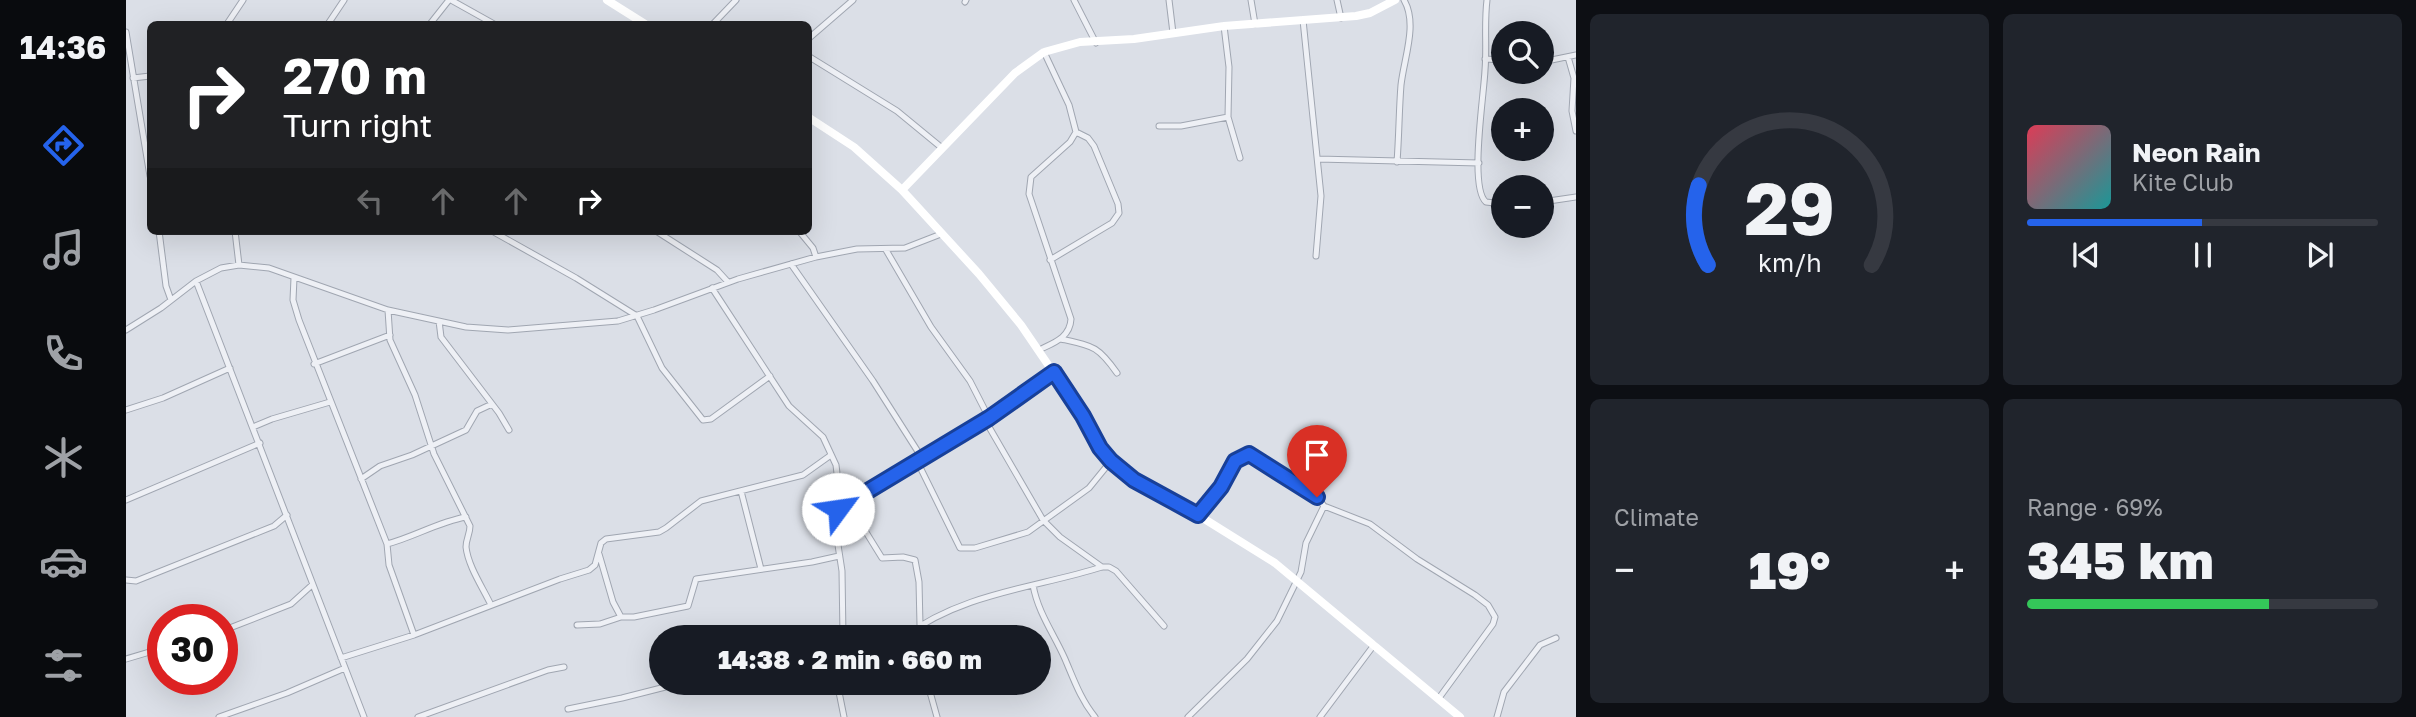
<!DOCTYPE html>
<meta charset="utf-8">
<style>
body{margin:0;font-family:"Golos Text",sans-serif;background:#20242c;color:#f1f3f6;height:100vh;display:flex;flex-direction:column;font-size:26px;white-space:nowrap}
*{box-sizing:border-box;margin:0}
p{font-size:23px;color:#9ea1a6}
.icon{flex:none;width:38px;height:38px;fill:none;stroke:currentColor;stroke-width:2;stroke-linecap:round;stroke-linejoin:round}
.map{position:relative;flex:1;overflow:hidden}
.sheet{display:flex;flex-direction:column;gap:14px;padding:14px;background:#0d0f14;width:840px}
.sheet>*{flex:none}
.hud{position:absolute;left:21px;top:21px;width:665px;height:214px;border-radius:10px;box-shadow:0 7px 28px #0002;background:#202124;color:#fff;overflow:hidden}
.tools{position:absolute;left:1365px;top:21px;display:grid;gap:14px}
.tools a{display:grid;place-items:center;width:63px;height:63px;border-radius:50%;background:#171b24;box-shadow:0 7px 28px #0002;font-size:35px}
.speed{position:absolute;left:21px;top:604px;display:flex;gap:14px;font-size:35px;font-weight:700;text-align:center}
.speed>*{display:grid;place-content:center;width:91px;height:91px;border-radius:50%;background:#171b24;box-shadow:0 7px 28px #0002;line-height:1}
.speed .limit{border:10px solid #d22;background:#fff;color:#111}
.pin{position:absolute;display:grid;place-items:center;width:60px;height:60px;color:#fff;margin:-72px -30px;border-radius:50% 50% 50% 0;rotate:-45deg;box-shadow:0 0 7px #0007}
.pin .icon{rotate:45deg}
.me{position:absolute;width:77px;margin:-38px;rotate:59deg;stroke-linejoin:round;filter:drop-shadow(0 0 5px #0008)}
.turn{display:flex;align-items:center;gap:24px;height:147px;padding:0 21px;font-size:32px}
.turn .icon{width:91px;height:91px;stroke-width:2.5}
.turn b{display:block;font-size:49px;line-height:60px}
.lanes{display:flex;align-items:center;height:66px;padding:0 21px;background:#0003;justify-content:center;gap:35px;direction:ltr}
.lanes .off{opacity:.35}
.big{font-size:52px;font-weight:800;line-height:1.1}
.sheet .widget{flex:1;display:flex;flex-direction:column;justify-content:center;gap:10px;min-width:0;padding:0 24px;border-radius:10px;background:#20242c}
.sheet .dial{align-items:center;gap:0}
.dial svg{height:182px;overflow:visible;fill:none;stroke:#363941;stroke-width:7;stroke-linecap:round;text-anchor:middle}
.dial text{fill:#f1f3f6;stroke:none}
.song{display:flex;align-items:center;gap:21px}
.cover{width:84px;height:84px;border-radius:10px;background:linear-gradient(135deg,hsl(350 70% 55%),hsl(180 70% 35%))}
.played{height:7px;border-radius:4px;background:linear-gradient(90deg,#2563eb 50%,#363941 50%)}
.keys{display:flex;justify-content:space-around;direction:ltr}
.heat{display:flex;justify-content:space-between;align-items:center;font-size:38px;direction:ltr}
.charge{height:10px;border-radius:5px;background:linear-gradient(90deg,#34c759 69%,#363941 0)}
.sheet .tiles{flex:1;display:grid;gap:14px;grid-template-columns:repeat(2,1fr)}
.trip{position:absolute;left:523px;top:625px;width:402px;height:70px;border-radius:35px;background:#171b24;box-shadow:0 7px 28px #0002;font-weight:800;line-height:70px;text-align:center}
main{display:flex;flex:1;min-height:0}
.menu{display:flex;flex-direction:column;width:126px;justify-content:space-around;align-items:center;background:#090b0e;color:#9ea1a6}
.menu .icon{width:49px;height:49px}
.menu .active{color:#2563eb}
.menu b{font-size:32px;color:#f1f3f6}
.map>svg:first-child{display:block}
</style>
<main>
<nav class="menu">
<b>14:36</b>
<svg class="icon active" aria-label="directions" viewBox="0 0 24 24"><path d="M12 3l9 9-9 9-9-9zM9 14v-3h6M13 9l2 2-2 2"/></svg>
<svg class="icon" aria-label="music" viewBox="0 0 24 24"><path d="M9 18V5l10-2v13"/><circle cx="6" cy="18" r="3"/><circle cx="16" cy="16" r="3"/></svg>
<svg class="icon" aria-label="phone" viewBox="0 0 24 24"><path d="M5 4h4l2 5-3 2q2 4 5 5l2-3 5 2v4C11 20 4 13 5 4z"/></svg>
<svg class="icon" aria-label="climate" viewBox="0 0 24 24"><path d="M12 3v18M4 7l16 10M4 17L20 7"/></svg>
<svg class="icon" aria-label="car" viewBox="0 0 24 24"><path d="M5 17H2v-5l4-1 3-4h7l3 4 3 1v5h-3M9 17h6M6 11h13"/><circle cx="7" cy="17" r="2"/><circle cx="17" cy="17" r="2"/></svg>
<svg class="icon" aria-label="filters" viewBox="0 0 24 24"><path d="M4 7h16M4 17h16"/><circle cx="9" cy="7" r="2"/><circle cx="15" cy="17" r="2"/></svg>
</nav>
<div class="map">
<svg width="1450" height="717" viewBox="0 0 1450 717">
<rect width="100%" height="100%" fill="#dbdfe7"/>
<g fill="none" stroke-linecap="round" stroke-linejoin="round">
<g stroke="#a0a6b1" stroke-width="7">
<path id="street" d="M325,0L368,24
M948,0L970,43
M1043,0L1047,33
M1125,0L1129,24
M1211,0L1215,18
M1361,0C1358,24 1361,47 1359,70C1358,95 1343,188 1360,202L1377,204
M839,2L840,0
M1177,20L1195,196L1190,256
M101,24L117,0
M202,24L218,0
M304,24L323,0
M587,24L610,0
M1098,26L1103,67L1102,117L1114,158
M0,32L24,176
M682,39L727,0
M682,56L771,111L816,148
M1442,57L1448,78L1446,111L1450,131
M1359,59L1377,60
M1416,62L1450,55
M7,78L24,76
M1033,126H1055L1102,117
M1192,159L1353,163
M1271,162C1273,136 1273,110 1275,85C1278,58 1292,24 1278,0
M1416,202L1450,197
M33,231L40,286L45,300
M109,231L113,265
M366,231L450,278L511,316L536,368L577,420L585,419L644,376
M530,231L591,270L602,282
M673,231L687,248L690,257
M760,250L805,327L844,381L863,418
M924,260L986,223L993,213L992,204L968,146L962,138L950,132
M665,264L747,381L796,458
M168,278L167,300L173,320L261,544L263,565L288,635
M70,281L238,717
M586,288L663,406L697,437L710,465L714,498L710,532L716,571L717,637
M262,310L264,340L289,395L308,454L344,526C344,534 340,539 340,547C342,566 357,588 365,605
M313,321L315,337L373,413L383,430
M0,330L35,308L70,281L95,268L113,265L143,268L262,310L340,327L382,330L492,321L528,310L612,279L690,257L731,249L779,248L815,234
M935,339C967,346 972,346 991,373
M913,350C927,343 944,338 945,319L903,194L905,177L944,142L950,132L943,105L918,52
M188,364L264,335
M0,410L37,398L104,368
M859,420L917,520L934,537L976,567
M127,427L146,419L204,402
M791,461L834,548H849L902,532L963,488L985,461
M235,479L254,466L286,455L340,430L351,411L366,404
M615,491L635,569
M0,500L134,443
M722,503L756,558L777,557L789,560L793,582L794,625
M712,509L863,418L928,372
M1072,515L1095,487L1109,461L1123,454L1191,497L1198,506L1244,524L1291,559L1349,595L1362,605L1369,617L1367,624L1313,698
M261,544C288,537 312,522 340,517
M473,554L487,602L495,617
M0,580L10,581L148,526L161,515
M907,585C912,613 928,634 939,659C948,680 955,700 969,717
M451,625L474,624L495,617H508L562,606L570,579L686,562L713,556
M96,631L165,604L186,585
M778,637C836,593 909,588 976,567H983L990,571L1038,626
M215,658L288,635L434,579L463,570L469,565L475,543L480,539L533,532L540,528L575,501L677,475L705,455
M0,659L37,648
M711,682L718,717
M797,682L804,692L811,717
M442,709L496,698L559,682
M93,717L161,693L219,668
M292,717L422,670L438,667
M1062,717L1121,659L1151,621L1175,572L1180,543L1198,506
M1194,717L1248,645
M1371,717L1378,692L1414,645L1430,638"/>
</g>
<use href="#street" stroke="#eef0f5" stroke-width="5"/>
<path stroke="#fff" stroke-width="8" d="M481,0L519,24
M682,117L728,147L776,190L853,274L895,325L957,416L974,448L992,469L1008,480L1072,515L1149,563L1334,717
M776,190L889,73L918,52L954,42L1008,39L1098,26L1230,16L1244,13L1269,0"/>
</g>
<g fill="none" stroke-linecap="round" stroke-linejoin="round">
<g stroke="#184099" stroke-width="18">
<path id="route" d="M712,509L863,418L928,372L957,416L974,448L985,461L1008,480L1072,515L1095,487L1109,461L1123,454L1191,497"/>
</g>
<use href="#route" stroke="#2563eb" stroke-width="12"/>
</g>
</svg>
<div class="tools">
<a><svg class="icon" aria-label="search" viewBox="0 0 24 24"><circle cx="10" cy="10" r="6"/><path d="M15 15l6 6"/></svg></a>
<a>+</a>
<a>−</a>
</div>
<div class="speed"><div class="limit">30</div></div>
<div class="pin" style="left:1191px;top:497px;background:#d93025"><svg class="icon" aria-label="arrive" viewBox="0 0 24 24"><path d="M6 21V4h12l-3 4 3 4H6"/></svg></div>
<svg class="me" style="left:712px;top:509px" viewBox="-20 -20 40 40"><circle r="19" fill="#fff"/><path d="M0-13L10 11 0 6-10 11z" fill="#2563eb"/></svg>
<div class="trip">14:38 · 2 min · 660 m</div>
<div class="hud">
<div class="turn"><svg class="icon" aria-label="right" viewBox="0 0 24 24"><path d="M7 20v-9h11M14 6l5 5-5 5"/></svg><div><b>270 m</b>Turn right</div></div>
<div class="lanes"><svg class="icon off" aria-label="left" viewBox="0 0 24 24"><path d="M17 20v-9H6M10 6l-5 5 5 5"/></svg><svg class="icon off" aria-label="ahead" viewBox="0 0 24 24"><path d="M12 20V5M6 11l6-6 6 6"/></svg><svg class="icon off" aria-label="ahead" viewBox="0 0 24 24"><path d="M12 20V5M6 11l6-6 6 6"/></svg><svg class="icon" aria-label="right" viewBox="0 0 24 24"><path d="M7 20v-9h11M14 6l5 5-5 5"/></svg></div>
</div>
</div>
<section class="sheet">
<div class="tiles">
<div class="widget dial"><svg viewBox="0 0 100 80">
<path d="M14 69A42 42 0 1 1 86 69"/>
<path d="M14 69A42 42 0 0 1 10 34" stroke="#2563eb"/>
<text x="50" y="56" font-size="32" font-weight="700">29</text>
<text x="50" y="72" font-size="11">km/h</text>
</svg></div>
<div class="widget">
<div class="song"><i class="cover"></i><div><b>Neon Rain</b><p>Kite Club</p></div></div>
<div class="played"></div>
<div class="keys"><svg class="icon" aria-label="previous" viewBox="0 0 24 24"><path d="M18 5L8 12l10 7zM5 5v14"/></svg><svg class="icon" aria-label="pause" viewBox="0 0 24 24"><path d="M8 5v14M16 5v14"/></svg><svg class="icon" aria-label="next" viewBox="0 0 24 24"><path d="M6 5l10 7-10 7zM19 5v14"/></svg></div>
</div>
<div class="widget"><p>Climate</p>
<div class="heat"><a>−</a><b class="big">19°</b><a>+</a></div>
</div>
<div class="widget"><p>Range · 69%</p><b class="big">345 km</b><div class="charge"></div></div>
</div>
</section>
</main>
